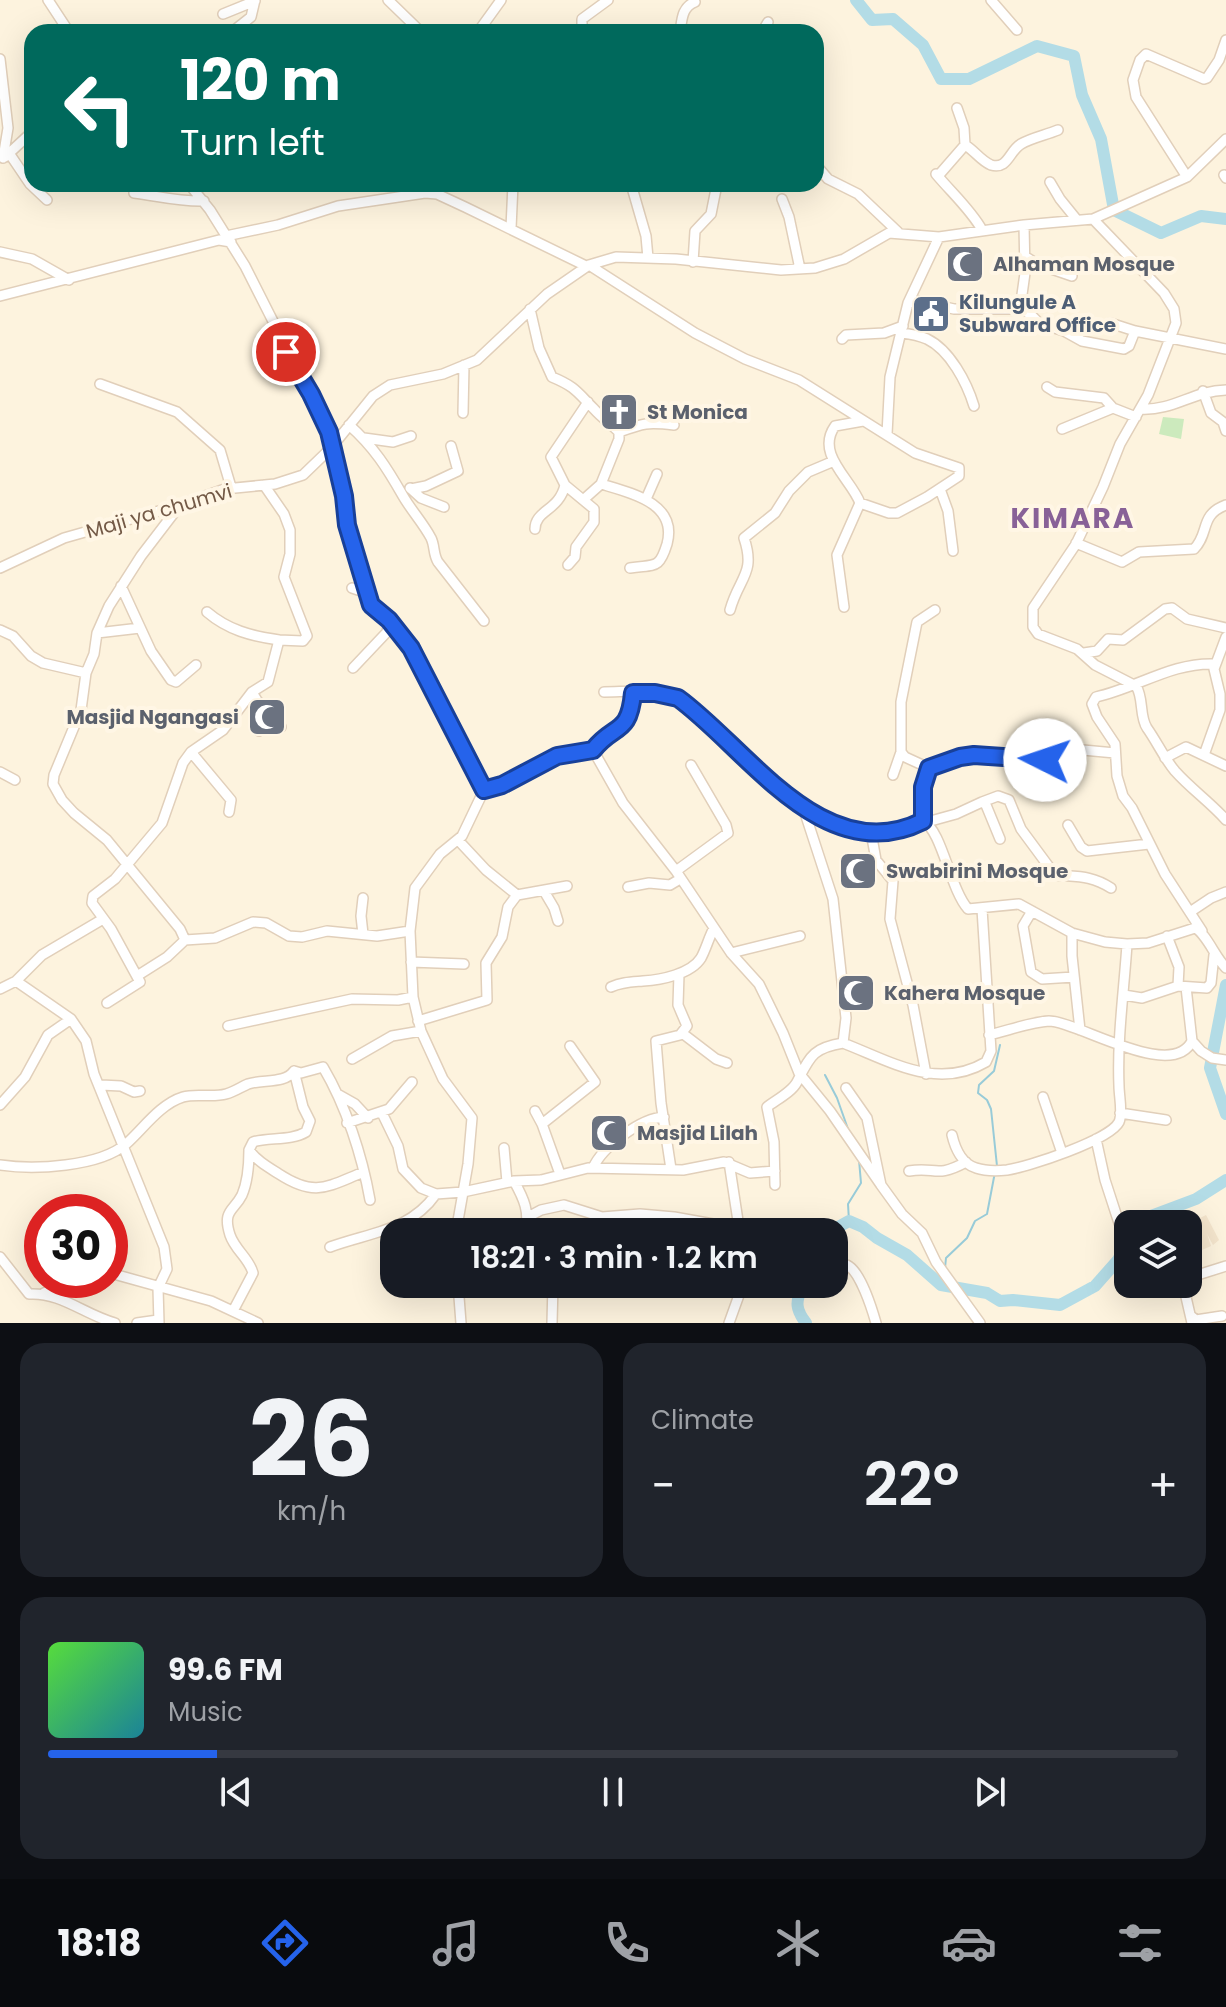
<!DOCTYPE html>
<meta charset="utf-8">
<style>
body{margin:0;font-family:Poppins,sans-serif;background:#20242c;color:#f1f3f6;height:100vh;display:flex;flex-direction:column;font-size:30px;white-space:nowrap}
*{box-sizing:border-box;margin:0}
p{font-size:26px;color:#9ea1a6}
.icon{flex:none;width:44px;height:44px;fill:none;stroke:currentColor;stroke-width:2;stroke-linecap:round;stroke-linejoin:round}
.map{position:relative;height:1323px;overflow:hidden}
.sheet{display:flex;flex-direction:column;gap:20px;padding:20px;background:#0d0f14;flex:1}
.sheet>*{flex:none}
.guide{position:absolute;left:24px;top:24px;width:800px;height:168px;border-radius:24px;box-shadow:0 8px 32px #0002;background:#00695c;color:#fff;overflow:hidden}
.controls{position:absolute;left:1114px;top:1210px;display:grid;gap:16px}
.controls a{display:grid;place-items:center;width:88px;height:88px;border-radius:16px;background:#171b24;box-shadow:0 8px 32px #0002;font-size:40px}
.speed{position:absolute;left:24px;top:1194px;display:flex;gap:16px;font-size:40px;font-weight:700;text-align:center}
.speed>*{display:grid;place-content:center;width:104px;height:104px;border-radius:50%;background:#171b24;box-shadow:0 8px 32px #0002;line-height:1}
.speed .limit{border:12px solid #d22;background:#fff;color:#111}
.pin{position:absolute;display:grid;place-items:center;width:68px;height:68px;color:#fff;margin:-34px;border:4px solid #fff;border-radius:50%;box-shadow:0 2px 8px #0007}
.me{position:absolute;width:88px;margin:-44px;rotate:274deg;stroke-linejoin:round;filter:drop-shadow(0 0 6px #0008)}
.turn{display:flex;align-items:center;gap:28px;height:168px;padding:0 24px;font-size:36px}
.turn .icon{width:104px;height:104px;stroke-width:2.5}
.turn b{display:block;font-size:56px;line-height:68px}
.big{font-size:60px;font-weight:600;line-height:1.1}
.sheet .card{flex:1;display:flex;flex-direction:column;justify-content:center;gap:12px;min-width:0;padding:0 28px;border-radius:24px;background:#20242c}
.sheet .dial{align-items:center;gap:0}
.dial b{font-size:104px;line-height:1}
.song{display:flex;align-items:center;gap:24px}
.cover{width:96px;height:96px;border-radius:12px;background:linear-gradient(135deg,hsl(110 70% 55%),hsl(190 70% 35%))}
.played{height:8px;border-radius:4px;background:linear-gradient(90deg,#2563eb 15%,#363941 15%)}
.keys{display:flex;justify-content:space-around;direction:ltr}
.heat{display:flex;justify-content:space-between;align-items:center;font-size:44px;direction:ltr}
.sheet .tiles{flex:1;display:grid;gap:20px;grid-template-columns:1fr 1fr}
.card:last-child{grid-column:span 2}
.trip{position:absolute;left:380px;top:1218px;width:468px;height:80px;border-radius:24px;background:#171b24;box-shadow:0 8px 32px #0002;font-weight:600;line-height:80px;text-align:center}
.tabs{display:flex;height:128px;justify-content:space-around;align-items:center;background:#090b0e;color:#9ea1a6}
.tabs .icon{width:56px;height:56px}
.tabs .current{color:#2563eb}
.tabs b{font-size:36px;color:#f1f3f6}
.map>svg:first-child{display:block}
</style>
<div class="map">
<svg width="1226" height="1323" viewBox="0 0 1226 1323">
<rect width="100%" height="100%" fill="#fdf3de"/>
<path fill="#f4e5cc" d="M1198,1215L1200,1218L1206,1215L1219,1240L1213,1245L1207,1234L1211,1246L1202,1250L1194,1230L1184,1221Z"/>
<path fill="#cceabd" d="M1163,417L1184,419L1181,439L1159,434Z"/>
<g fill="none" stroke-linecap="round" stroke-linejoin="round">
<path stroke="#98cbd8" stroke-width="2" d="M825,1075L837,1098L848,1129
M997,1166L991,1109L987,1100L978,1093L979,1085L994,1071L1000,1045
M849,1221L848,1204L861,1183L859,1160
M945,1268L946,1258L967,1238L975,1221L987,1214L995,1172
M941,1285L942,1278"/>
<path stroke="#b3dce6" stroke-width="12" d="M856,0L872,20L893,19L923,45L941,79H969L1037,46L1074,56L1082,95L1101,139L1114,210L1161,233L1201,216L1226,219
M1226,985L1210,1068L1226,1114
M1138,1224L1140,1220L1196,1199L1226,1180
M829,1232L849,1221L863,1227L877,1238L907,1255L941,1285L987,1293L1000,1301L1013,1300L1060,1305L1095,1286L1118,1260L1128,1242
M801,1284L802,1288C795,1302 796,1310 806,1323"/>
<g stroke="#e1cfba" stroke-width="12">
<path id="minor" d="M48,0L69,32
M388,0L421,32
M991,0L1017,30
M223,14L255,1
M232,32L251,17L255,0
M478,32L501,0
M587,32L582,26V19L608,0
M680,32C682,19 682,7 695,2
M762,32L768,22
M0,59L8,128L3,158
M957,108L964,128L965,145
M9,153L30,184L47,200
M5,157L32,132
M816,165L828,179L858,194L898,232
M936,174C951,192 972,211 982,230
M1224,175L1226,178
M938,176L965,145C974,150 981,161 991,165C1008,170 1009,151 1021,144C1031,138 1046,135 1058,130
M1187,177L1136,97L1133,80L1140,60L1146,54L1204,79L1207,78L1219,60L1226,40
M1050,182L1060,199L1077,220
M189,184L210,210L245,266L329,432L344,496L347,525L371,605L389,620L411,648L484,790L462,836L440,854L415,888L410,931L413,997L421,1031L443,1079L472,1118L468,1164L456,1232
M631,184L646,236L648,258
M134,193C158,196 180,202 204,201
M782,199L789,217L800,269
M1093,219L1164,293L1174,309L1176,323L1148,395L1120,444L1103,487L1076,544L1033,608V627L1038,634L1077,649L1095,665L1136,686C1144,698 1139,716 1147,728C1157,742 1164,758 1175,771C1191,789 1210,802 1226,820
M511,228L513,184
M226,236L278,225L338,206L425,193L437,194L465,207L586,266
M0,252L32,259L69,280
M1026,257L1037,264L1072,276
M693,262L695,231L711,214L717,184
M589,265L695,333L745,359L799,380L915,453L959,468V476L927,497L897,513H889L860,503
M0,296L219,240L231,242
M908,303L918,301L954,309H1020L1030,314L1039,323L1064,331L1082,341L1124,349L1129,346L1135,331
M530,309L539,348L552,377C576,387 577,392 594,409C602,418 611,424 619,432C644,423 647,422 674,425
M1020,309L1025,273L1024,225
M1110,323L1135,331L1226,349
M902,333C910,334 920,336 927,339C950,350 967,383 974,406
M842,339L846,335L884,333L903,326
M100,384L177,412L220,450L231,487
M1047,387L1055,392L1104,398L1113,408L1136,417
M1203,391L1211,413L1223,422L1226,431
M1140,409C1174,411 1192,391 1226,390
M463,413L464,365
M349,425C374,447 387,468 403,496C411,510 423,523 431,538C435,546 433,554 438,562L484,621
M1062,429L1113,408
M887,434L890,377L908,303L939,237
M364,438L393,442L411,436
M601,484L619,439V432
M410,488L421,498L444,507
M411,489L426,486L458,471L451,446
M940,489L948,511L953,551
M646,499L657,474
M583,500L601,484C631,493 678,503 667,544C659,570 655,564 630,568
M180,505L141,556L109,606L97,633L94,654L86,673L81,710L54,775L53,784L62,800L74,813L107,840L180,929L185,940L215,938L253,922L266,923L289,936L302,937L327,931L377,936L410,931
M535,529C535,510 559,511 565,485
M1076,543L1122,562L1139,552L1194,549C1210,533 1199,515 1226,505
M568,565L575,557L576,547L594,522V509L565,485L551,457L588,402
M0,568L64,538L180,505L225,489L275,484L303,475L331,448L373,396L390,385L443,374L477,360L547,294L589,265L616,257L676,259L781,270L815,268L844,259L889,233L939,237L1024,225L1093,219L1187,177L1226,139
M121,586L151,651L171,680L176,682L196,665
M352,588L367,593
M844,607L837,555L860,503C851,479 815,454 835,426L863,421
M730,610C739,577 756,574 744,538L775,513L789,491L808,472L834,461
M207,612C228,630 251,636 279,640
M0,630L13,636L31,656L43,663L86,673
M97,633L140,628
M1084,653L1097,651L1108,639L1123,640L1165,609L1172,608L1187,619L1226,628
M353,668L387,632L389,620
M252,692L258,702L256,716L259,731
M604,692C627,692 656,688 677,698C690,703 699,717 710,725C768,775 837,864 923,821C942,830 950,889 968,909L1019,904L1072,933L1105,942L1127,944L1148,943L1195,928C1206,933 1215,957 1226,968
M258,702L273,711L281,727
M593,750L623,803L676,871L731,953L759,984L783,1033L799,1073L830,1111L881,1185
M191,752L231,800L229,812
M1204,755L1220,710V694L1214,669L1226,637
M1165,758L1186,747L1226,766
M929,768L905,757L901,752V702L917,622L935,610
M0,772L15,780
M893,775L901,752
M484,790L502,785L557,756L593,750C614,723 628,737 633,693
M982,802L998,796L1009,800L1021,829L1055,875C1077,877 1091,875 1111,888
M803,807L833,899L846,1018L843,1043
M923,821V787L929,768L960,757L990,755L1039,762L1083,750L1115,753
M927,822L956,814L982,802L986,805L1000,839
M1068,825L1081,847L1087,851L1149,844
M871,832L876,860L893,881L890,919L913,1005L926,1074
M458,840L486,870L517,895
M676,871L728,833L726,825L691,765
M628,887L649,883L670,885L680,879
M544,891L554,908L558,921
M1032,911L1023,926L1031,972L1042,979L1074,977
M1190,912L1211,898L1226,892
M1202,931L1165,874L1132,808L1123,796L1117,776L1115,744L1097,717L1092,704L1096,697C1137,688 1172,662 1215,664
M1072,933V956L1080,1030
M363,934L361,916L363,898
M1167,936L1179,967L1178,986
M731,953L800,936
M411,962L464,964
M137,976L167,957L185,940
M16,981L42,955L103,919
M611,987C622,982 631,982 643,981C661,980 691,974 701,958C706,949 709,937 714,928
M1186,987L1192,1041L1201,1051L1212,1058L1226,1060
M0,989L16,981L71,1019L86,1041L94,1074L164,1247L167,1269L158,1288L159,1323
M1124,995L1142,998L1178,986L1207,988L1211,983L1214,955
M107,1003L140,982L111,929L92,903L93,896L115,879L162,823L183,763L191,752L223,730L252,692L268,682L279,640L303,641L307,636L284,577L290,554V530L284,514L264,485
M418,1021L487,1000L486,963L502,937L508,907L517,895L567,886
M228,1026L352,999L398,1000L413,997
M682,1033L716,1059L727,1063
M989,1035C1007,1031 1030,1022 1049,1021C1077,1021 1172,1082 1192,1041
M352,1059L392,1036L421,1031
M294,1071L303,1107L310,1121L306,1132C291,1141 269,1137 253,1142L249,1150C257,1161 268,1167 279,1174C316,1198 328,1186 364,1172
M846,1088L867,1118L881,1185L902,1214L922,1233L936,1262L980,1323
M101,1090V1085L121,1086L134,1092L140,1091
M339,1095L355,1104L368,1118
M1043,1097L1062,1153
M0,1105L25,1077L48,1035L71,1019
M535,1111L542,1124L560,1174
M382,1113L398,1146L403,1169L421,1188L436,1194L463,1192L514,1181L541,1180L588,1168L683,1170L724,1162L750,1173L775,1171
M1120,1113L1166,1120
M347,1123L389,1109L412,1082
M542,1124L595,1082L570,1046
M952,1135C955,1148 962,1164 976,1168C985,1171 998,1171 1007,1170C1028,1167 1110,1140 1119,1122C1123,1113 1119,1096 1119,1086C1117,1038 1124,991 1127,944
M1096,1139L1105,1180L1119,1223
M504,1148L507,1182
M729,1162L738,1221L742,1227L761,1232
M0,1165C34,1170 99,1167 126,1144C143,1129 160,1104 183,1097C196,1093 212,1098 226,1094C234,1092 241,1087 248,1084C263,1079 285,1084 294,1071L301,1073L323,1067C346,1106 362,1155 370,1200
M593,1168C602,1147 641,1118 664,1117
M671,1169L661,1103L656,1041L680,1035L687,1026L678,1005L679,974
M909,1171C936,1166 935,1179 966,1162
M514,1181C524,1199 530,1212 525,1232
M775,1185L774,1142L767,1107C776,1100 792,1092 797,1082C810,1057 812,1048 843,1043C890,1061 937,1091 986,1062L991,1051L982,909
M528,1217L541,1210L564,1205L602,1217L640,1214L674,1217L724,1226L742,1232
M527,1222L540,1232
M330,1247C371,1232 410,1231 436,1194
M0,1257L29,1294C61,1292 85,1315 115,1323
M834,1264C836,1264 845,1264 847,1265C860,1271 872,1309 876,1323
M110,1273L211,1301L258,1323
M1188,1278L1226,1266
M458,1284L461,1323
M574,1284L600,1289L623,1284
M1183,1284L1192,1323
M1135,1292L1167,1284
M44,1293L76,1280
M233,1311L253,1273C249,1258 235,1250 230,1235C222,1210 234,1211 242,1195C248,1181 249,1164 249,1150
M1191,1316L1196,1320L1222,1316
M137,1323L158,1320
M552,1323L553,1284
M729,1323L743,1284"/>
</g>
<use href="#minor" stroke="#fff" stroke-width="9"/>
</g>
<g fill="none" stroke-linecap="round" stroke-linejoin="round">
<g stroke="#184099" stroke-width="20">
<path id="route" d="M286,352L311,394L329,432L344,496L347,525L371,605L389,620L411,648L484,790L502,785L557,756L593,750C614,723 629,736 633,693H655L678,698C746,747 824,871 923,821V787L929,768L960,757L974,755L1045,760"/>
</g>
<use href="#route" stroke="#2563eb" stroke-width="14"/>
</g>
<defs>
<g id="mosque-square" transform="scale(2)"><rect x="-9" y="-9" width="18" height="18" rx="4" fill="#6b7280" stroke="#fff6e5"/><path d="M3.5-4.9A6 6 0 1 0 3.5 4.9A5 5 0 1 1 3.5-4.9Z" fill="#fff"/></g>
<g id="civic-square" transform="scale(2)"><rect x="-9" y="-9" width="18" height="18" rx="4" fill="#5c6f8a" stroke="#fff6e5"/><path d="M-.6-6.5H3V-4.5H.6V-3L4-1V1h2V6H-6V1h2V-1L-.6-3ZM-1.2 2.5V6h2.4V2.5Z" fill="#fff"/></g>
<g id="church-square" transform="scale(2)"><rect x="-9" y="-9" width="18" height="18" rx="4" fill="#6b7280" stroke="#fff6e5"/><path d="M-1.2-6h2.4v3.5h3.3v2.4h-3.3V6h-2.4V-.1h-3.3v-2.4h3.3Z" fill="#fff"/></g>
</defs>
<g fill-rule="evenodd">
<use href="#mosque-square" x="965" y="264"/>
<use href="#civic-square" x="931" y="314"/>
<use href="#church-square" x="619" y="412"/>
<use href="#mosque-square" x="267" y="717"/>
<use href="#mosque-square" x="858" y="871"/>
<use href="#mosque-square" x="856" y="993"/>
<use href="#mosque-square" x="609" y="1133"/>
</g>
<g text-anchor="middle" stroke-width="8" stroke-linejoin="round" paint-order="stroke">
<g font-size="20" font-weight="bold" fill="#5b616d" stroke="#fff6e5" text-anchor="start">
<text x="993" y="271">Alhaman Mosque</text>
<text x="647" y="419">St Monica</text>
<text x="239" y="724" text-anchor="end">Masjid Ngangasi</text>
<text x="886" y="878">Swabirini Mosque</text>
<text x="884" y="1000">Kahera Mosque</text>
<text x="637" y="1140">Masjid Lilah</text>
</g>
<g font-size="20" font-weight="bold" fill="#4e5e75" stroke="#fff6e5" text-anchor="start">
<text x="959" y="309">Kilungule A<tspan x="959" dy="23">Subward Office</tspan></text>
</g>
<g font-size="20" fill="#735946" stroke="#fff6e5">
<text transform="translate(159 511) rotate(-16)" y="7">Maji ya chumvi</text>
</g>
<g font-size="28" font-weight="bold" letter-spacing="2" fill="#886197" stroke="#fff6e5">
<text x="1073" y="528">KIMARA</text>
</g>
</g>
</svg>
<div class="controls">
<a><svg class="icon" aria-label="layers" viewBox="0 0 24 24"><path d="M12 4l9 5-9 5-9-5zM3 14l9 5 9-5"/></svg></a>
</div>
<div class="speed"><div class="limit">30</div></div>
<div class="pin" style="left:286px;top:352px;background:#d93025"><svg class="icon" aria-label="arrive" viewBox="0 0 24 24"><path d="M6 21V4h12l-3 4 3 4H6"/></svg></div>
<svg class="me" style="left:1045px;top:760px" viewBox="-20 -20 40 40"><circle r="19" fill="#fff"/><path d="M0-13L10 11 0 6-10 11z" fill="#2563eb"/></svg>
<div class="trip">18:21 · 3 min · 1.2 km</div>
<div class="guide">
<div class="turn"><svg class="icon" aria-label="left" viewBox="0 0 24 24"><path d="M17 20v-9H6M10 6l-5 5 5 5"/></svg><div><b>120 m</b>Turn left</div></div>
</div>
</div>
<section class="sheet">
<div class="tiles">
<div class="card dial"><b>26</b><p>km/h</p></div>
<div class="card"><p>Climate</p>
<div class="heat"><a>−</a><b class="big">22°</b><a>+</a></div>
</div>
<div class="card">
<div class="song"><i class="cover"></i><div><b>99.6 FM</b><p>Music</p></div></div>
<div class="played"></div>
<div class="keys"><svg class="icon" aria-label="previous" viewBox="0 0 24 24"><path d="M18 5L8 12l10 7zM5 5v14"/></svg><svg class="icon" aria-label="pause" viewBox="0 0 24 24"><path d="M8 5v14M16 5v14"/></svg><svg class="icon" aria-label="next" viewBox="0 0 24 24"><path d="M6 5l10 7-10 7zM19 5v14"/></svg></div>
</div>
</div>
</section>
<nav class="tabs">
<b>18:18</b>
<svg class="icon current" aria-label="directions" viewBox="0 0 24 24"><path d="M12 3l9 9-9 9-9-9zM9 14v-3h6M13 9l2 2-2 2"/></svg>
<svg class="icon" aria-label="music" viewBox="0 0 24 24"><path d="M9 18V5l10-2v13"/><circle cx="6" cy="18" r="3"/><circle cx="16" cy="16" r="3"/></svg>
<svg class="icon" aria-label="phone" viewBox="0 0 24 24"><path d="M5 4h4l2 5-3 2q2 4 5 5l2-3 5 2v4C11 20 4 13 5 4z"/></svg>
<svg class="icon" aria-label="climate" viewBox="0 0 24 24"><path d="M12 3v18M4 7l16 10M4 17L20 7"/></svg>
<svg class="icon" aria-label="car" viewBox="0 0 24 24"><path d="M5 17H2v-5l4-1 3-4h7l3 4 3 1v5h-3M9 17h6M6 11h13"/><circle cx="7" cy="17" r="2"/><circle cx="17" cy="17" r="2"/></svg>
<svg class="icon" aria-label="filters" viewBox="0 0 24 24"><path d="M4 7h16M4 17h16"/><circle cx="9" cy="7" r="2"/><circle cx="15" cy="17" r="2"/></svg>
</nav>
